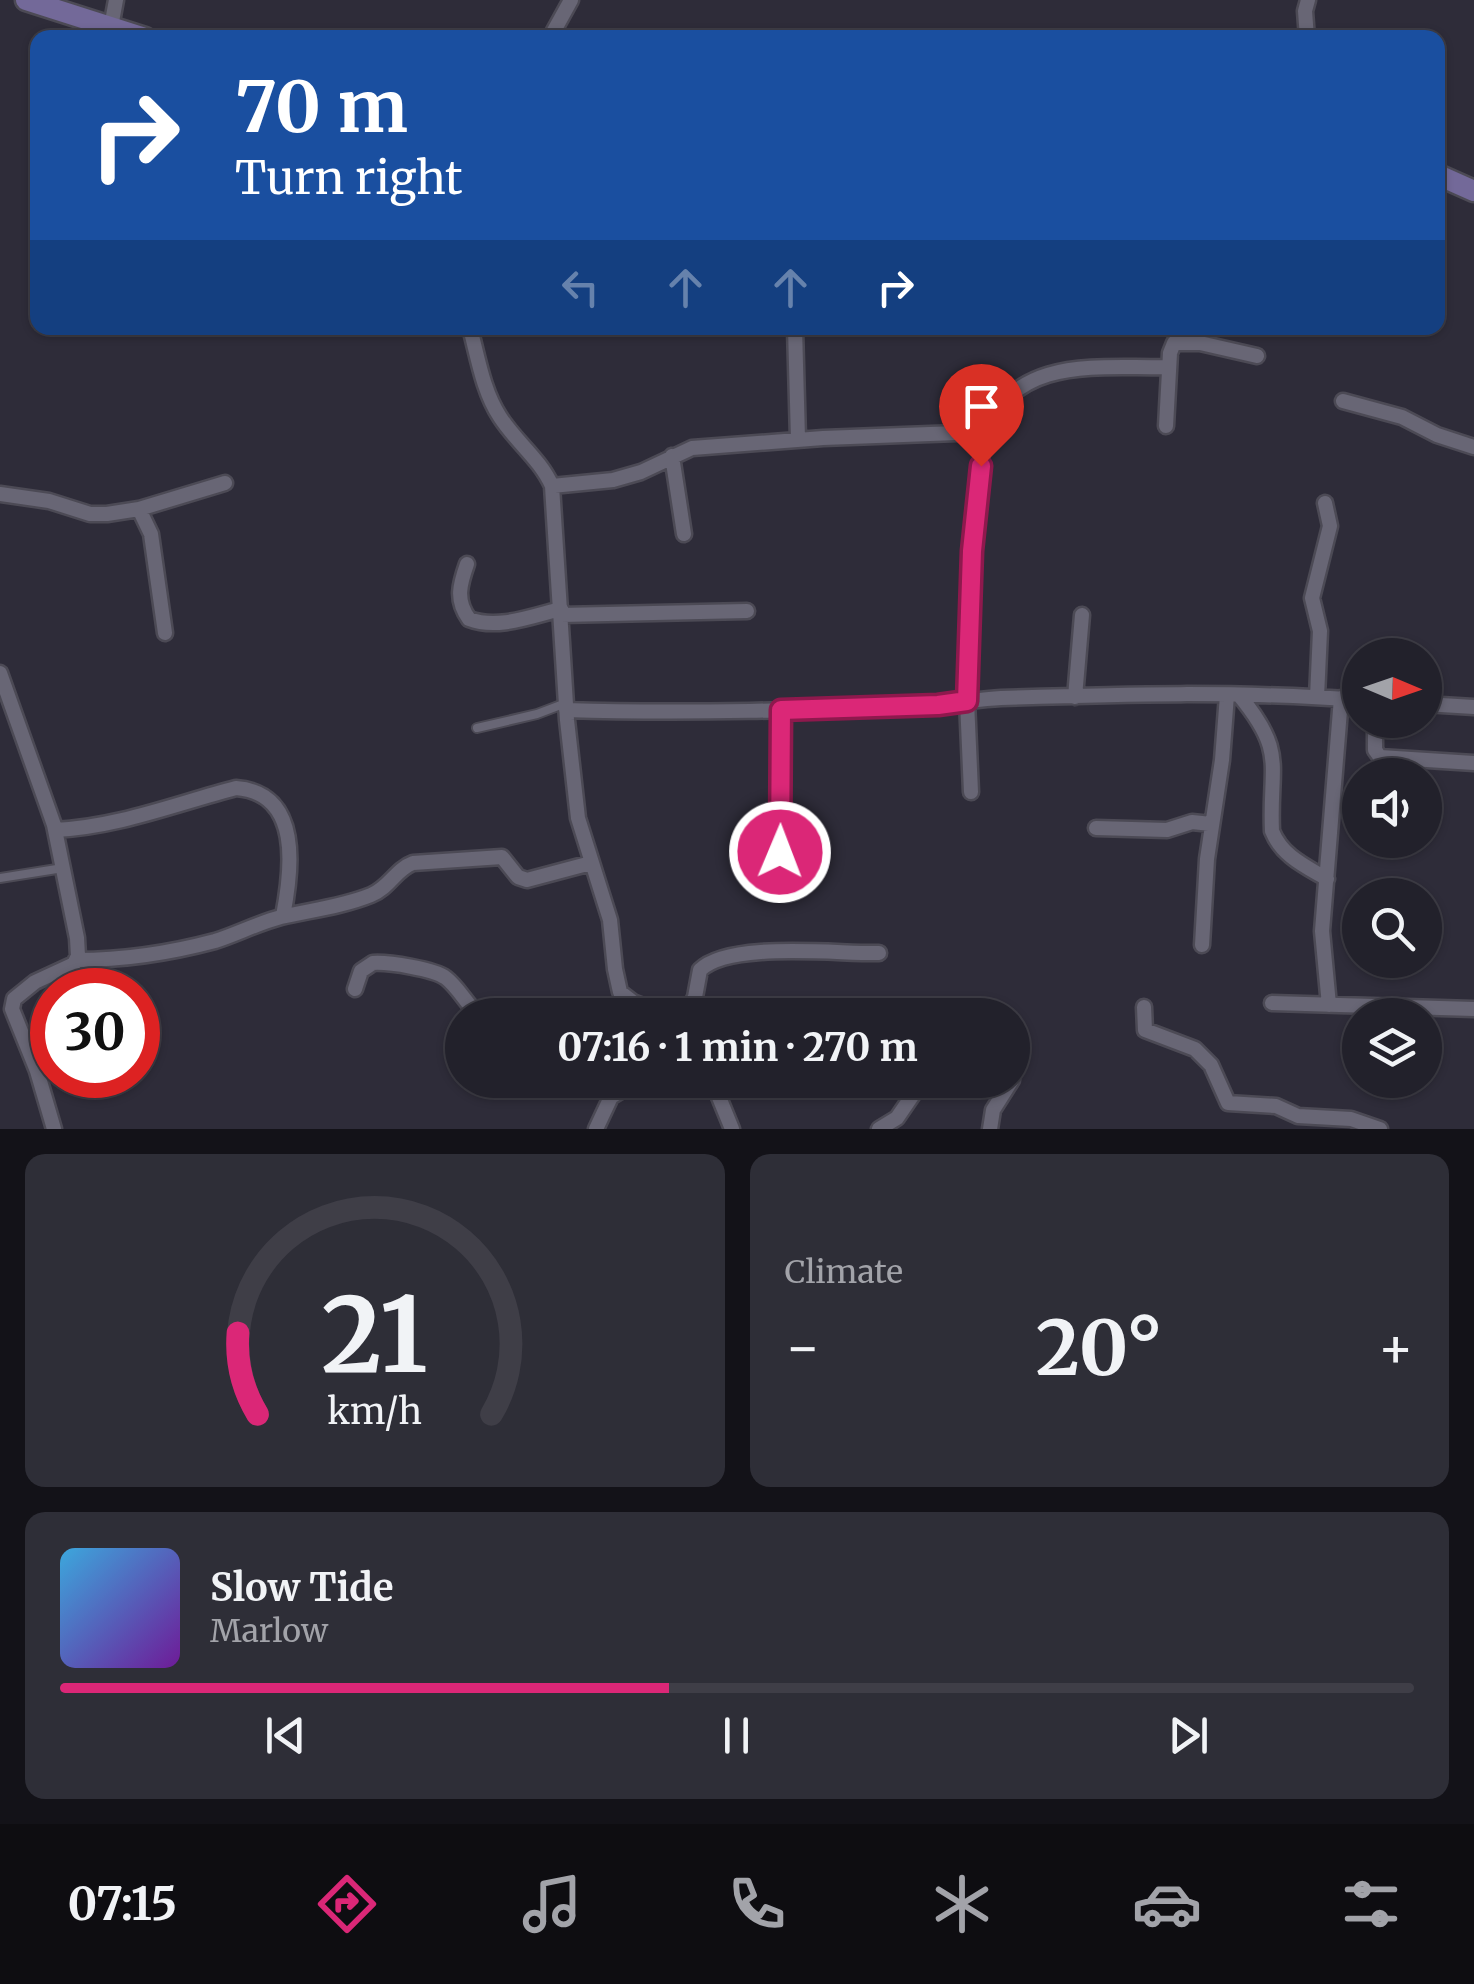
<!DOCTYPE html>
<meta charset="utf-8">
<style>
body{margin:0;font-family:Merriweather,serif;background:#2e2e37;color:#f1f3f6;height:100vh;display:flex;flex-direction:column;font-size:38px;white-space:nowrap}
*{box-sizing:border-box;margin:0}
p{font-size:32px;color:#a2a3a9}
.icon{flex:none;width:55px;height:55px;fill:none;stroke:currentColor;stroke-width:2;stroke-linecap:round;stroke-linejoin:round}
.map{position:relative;height:1129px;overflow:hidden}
.drawer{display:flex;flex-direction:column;gap:25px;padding:25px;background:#131218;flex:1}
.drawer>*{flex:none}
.hud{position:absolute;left:30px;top:30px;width:1415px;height:305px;border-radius:20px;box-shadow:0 2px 8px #0004,0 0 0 2px #3f3e47;background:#1a4fa0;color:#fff;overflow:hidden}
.needle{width:65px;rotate:92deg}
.fabs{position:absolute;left:1342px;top:638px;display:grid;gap:20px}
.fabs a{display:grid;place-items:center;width:100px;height:100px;border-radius:50%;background:#22212b;box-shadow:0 2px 8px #0004,0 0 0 2px #3f3e47;font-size:50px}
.speed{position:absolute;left:30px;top:968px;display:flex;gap:20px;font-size:50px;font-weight:700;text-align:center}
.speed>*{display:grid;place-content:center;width:130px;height:130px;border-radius:50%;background:#22212b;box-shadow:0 2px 8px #0004,0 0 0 2px #3f3e47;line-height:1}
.speed .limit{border:15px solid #d22;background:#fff;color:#111}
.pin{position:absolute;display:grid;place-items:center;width:85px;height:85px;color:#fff;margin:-102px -42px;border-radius:50% 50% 50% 0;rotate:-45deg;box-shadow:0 0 10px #0007}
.pin .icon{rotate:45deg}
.me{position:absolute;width:110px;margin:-55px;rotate:1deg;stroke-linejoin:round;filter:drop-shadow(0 0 8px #0008)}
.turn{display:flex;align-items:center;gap:35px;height:210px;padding:0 40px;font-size:45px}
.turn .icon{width:130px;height:130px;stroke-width:2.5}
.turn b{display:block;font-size:70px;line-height:85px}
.lanes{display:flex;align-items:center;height:95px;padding:0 40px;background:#0003;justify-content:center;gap:50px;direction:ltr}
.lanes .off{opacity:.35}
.big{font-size:75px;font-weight:700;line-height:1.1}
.drawer .widget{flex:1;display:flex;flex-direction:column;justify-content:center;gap:15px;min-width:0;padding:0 35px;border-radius:20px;background:#2e2e37}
.drawer .dial{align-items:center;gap:0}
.dial svg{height:260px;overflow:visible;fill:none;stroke:#3f3e47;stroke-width:7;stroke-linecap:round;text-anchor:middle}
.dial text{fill:#f1f3f6;stroke:none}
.song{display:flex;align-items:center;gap:30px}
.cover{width:120px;height:120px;border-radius:15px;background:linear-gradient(135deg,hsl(200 70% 55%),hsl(280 70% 35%))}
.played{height:10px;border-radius:5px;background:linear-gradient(90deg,#db2777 45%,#3f3e47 45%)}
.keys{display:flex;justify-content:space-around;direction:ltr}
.heat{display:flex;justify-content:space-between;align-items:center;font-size:55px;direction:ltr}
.drawer .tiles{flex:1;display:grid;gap:25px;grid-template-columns:1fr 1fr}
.widget:last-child{grid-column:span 2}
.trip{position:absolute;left:445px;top:998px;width:585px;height:100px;border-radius:50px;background:#22212b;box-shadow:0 2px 8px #0004,0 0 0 2px #3f3e47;font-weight:700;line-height:100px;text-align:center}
.tabs{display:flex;height:160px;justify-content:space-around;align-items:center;background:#0e0d11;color:#a2a3a9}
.tabs .icon{width:70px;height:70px}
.tabs .current{color:#db2777}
.tabs b{font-size:45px;color:#f1f3f6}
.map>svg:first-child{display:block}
</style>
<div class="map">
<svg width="1474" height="1129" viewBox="0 0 1474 1129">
<rect width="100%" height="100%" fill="#2e2c39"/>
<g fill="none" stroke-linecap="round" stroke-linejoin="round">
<g stroke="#4c4a55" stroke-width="12">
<path id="lane" d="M477,728L537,714L566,703
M0,878L63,868"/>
</g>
<g stroke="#4c4a55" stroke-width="19">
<path id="street" d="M111,27L116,0
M550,38L571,0
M1307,38L1305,11L1308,0
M470,328C478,358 483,391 500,417C516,442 540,459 552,486L567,720L578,818L610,920L615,969L620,992L633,1002L667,1015
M795,328L798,439
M1343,401L1402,417L1437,435L1474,447
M1166,426L1170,353L1174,343H1200L1257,356
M672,456L684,534
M552,486L613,480L641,472L692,448L823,438L984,432
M0,494L49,501L90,514H107L139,509L225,483
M139,509L151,534L165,633
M467,564C460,584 455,600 469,619C498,630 532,616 561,609
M561,615L747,611
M0,673L54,825L77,938L78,956L74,964L35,982L14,999L12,1009L37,1071L54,1129
M1239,695C1287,753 1269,764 1272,831C1282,856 1305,866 1327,879
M1075,697L1082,615
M1317,697L1320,631L1312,598L1330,526L1325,503
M1425,704L1474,707
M566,710C688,714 811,710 933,705C956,704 978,699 1001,698C1120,694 1241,691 1360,700
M1375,720V750L1380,757L1474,763
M971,792L967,701L972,551L984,432C1019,354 1099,369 1169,367
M1096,828L1167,830L1192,822L1211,824
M55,830C118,827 175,804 236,788C302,793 292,870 283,916
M780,853L781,710
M1202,945L1207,859L1222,760L1227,695
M77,960C124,960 170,953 215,941C237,934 258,923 281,917C311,910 341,907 371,895C389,888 396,869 413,863L502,857L518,877L527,880L591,863
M355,989L361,971L373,963C389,962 434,969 446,978C459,988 466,1004 479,1015
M1272,1003L1474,1009
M1329,1005L1322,931L1341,698
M1144,1007L1145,1030L1195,1049L1211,1065L1228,1103L1276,1106L1298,1116L1351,1119L1380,1129
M686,1015L695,997L700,970C729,941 837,954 879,953
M712,1080L732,1129
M596,1129L611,1097L639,1080
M879,1129L897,1118L923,1080
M990,1129L993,1110L1012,1080"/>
</g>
<g stroke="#4c4a55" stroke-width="25">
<path id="secondary" d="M26,0L145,38
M1438,175L1474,191"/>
</g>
<use href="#lane" stroke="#686675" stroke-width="8"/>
<use href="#street" stroke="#686675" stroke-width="14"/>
<use href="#secondary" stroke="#736999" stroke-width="20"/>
</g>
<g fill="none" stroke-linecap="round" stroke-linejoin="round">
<g stroke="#8e194d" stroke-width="25">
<path id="route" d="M780,852L781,710L938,705L967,701L972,551L981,466"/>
</g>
<use href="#route" stroke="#db2777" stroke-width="18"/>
</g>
</svg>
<div class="fabs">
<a><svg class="needle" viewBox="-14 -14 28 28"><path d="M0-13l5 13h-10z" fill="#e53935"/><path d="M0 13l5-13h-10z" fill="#a2a3a9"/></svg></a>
<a><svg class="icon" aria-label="sound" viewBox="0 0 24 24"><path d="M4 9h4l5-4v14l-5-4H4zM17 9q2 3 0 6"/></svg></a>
<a><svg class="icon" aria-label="search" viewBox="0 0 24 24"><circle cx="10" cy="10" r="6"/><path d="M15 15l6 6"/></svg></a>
<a><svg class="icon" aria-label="layers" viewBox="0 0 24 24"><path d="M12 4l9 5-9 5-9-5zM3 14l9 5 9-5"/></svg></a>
</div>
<div class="speed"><div class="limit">30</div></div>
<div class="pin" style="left:981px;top:466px;background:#d93025"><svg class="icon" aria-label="arrive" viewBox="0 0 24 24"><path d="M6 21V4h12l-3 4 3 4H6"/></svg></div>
<svg class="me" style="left:780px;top:852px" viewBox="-20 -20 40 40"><circle r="17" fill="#db2777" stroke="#fff" stroke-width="3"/><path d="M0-11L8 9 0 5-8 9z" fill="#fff"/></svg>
<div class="trip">07:16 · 1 min · 270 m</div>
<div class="hud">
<div class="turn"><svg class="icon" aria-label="right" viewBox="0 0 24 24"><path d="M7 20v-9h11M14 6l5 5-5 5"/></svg><div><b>70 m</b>Turn right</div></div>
<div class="lanes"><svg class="icon off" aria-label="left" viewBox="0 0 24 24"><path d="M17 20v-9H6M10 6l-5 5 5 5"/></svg><svg class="icon off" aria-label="ahead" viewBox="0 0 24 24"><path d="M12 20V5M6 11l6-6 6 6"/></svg><svg class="icon off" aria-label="ahead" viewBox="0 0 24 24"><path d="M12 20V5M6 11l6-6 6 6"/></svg><svg class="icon" aria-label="right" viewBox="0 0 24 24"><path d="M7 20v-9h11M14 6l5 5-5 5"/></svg></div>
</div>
</div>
<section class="drawer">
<div class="tiles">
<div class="widget dial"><svg viewBox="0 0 100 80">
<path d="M14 69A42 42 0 1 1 86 69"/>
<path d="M14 69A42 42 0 0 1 8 44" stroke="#db2777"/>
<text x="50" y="56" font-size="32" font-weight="700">21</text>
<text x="50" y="72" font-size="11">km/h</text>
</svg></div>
<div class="widget"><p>Climate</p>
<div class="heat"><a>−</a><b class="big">20°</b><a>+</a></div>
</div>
<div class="widget">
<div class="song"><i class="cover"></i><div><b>Slow Tide</b><p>Marlow</p></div></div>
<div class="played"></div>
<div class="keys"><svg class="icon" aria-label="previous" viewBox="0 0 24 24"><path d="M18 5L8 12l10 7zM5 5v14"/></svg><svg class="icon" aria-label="pause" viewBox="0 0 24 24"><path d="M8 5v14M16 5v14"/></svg><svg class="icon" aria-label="next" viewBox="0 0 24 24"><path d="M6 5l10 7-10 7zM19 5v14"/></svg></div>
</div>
</div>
</section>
<nav class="tabs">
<b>07:15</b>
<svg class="icon current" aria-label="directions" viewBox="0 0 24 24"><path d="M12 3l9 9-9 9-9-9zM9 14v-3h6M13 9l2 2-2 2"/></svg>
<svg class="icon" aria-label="music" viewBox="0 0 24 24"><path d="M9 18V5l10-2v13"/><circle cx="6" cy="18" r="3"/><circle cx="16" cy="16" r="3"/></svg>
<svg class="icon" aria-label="phone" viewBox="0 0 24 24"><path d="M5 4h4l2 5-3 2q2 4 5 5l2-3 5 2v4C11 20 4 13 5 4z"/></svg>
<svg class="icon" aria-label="climate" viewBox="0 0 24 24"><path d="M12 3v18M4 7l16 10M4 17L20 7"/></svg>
<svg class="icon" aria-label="car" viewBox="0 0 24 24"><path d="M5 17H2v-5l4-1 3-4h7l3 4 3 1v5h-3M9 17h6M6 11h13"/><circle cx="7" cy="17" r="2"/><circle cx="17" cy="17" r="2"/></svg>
<svg class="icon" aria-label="filters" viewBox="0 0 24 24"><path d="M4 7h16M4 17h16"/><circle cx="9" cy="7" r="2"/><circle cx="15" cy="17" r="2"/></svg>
</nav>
